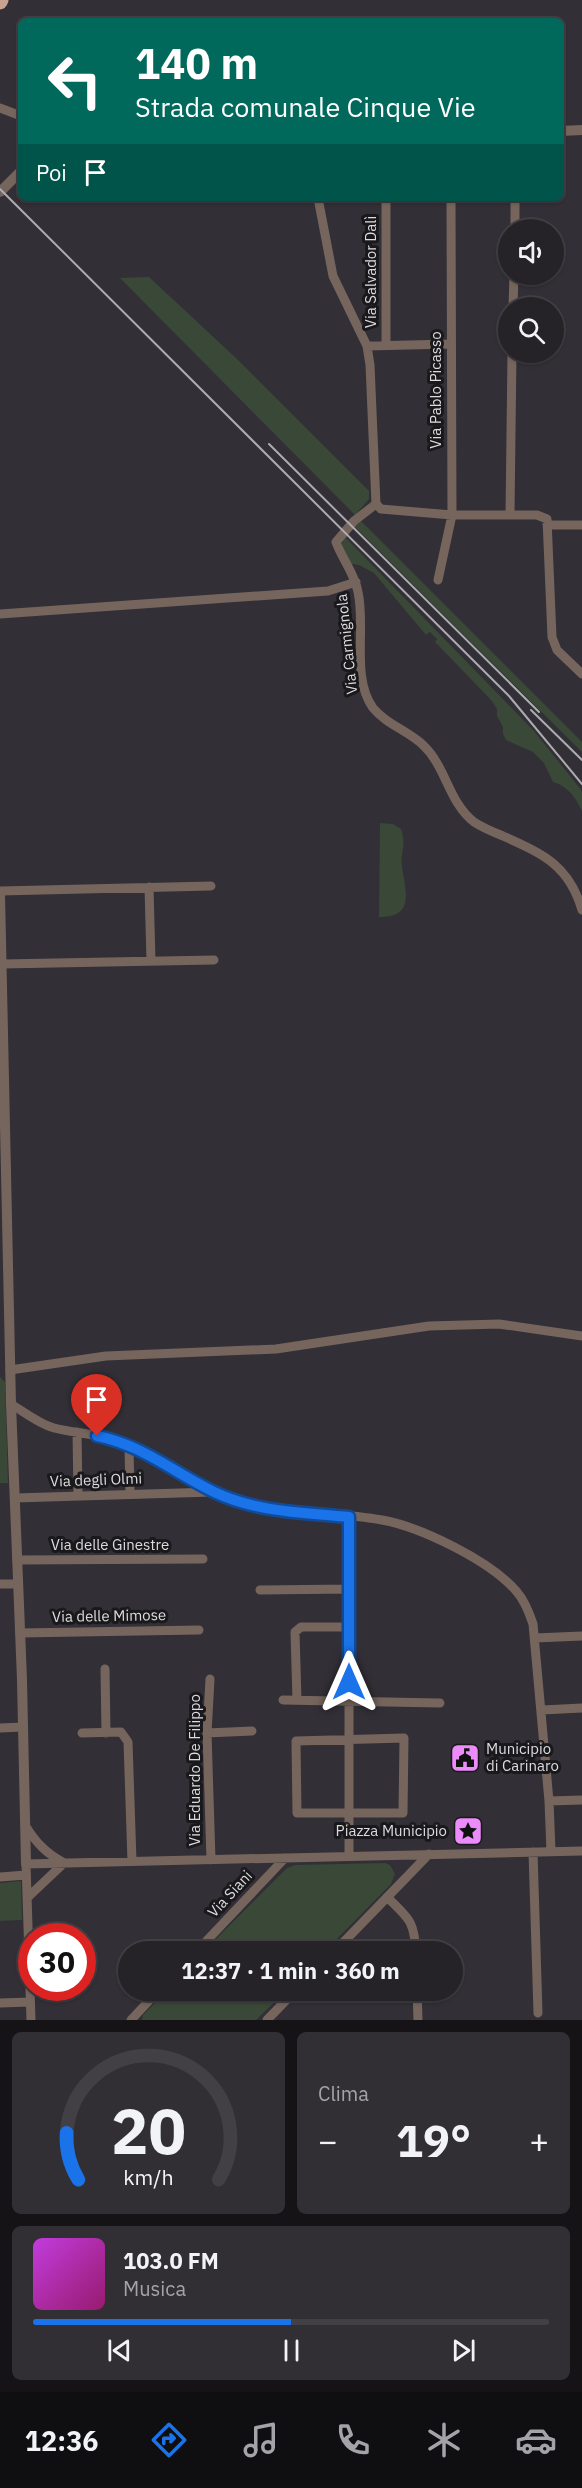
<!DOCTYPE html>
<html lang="it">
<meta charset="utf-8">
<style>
body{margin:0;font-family:"IBM Plex Sans",sans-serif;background:#322f34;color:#f1f3f6;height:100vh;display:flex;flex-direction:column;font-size:22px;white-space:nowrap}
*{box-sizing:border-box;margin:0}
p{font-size:20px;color:#a4a4a8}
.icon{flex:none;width:33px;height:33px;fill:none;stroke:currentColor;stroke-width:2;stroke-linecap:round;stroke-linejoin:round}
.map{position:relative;height:2020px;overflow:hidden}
.details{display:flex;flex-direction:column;gap:12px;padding:12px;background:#151316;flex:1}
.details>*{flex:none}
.banner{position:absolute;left:18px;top:18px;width:546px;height:183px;border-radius:9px;box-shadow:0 2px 4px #0004,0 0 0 2px #424045;background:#00695c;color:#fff;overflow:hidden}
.fabs{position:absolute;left:498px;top:219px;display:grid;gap:12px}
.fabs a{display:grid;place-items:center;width:66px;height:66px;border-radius:50%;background:#262328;box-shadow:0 2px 4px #0004,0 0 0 2px #424045;font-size:30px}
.speed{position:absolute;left:18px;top:1923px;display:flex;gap:12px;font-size:30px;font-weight:700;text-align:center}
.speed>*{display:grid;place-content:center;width:78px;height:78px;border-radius:50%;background:#262328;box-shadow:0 2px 4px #0004,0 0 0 2px #424045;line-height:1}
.speed .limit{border:9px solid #d22;background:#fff;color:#111}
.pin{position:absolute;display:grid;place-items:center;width:51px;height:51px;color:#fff;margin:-62px -26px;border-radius:50% 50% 50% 0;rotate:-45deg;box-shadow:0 0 6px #0007}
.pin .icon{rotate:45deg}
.me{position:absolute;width:66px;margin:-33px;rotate:0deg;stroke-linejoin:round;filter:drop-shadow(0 0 4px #0008)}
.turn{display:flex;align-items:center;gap:21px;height:126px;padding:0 18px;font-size:27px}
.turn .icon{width:78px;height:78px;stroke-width:2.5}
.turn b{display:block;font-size:42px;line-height:51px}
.then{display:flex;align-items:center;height:57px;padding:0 18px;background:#0003;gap:12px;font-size:22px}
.big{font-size:45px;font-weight:700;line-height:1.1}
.details .card{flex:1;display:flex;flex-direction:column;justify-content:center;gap:9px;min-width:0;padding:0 21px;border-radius:9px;background:#322f34}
.details .dial{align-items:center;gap:0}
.dial svg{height:156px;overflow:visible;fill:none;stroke:#424045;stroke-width:7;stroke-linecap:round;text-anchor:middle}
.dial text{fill:#f1f3f6;stroke:none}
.song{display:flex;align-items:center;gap:18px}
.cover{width:72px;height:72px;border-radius:9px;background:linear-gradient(135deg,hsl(290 70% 55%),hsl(320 70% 35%))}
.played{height:6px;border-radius:3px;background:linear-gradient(90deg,#1a73e8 50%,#424045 50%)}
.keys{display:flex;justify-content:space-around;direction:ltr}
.heat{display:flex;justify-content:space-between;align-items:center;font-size:33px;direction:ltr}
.details .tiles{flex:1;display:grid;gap:12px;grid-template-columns:1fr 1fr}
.card:last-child{grid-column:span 2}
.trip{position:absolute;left:118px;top:1941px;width:345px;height:60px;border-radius:30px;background:#262328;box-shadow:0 2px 4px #0004,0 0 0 2px #424045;font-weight:700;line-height:60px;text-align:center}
.tab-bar{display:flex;height:96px;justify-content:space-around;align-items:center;background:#0f0e10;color:#a4a4a8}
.tab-bar .icon{width:42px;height:42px}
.tab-bar .selected{color:#1a73e8}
.tab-bar b{font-size:27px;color:#f1f3f6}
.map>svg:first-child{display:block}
</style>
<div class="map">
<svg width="582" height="2020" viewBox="0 0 582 2020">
<rect width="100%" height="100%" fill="#322f36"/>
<path fill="#394837" d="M149,277L236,358L369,491V499L355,515L120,278Z
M361,521L582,742V752L354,526Z
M345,537L534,731L582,791V811C575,797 569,787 553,782L544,763L533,752L506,740L503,734V727L497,716V709L491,700L435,642L437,639L430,632L426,635L374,573L359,565L351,564L341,546Z
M380,823L393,824L401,829C407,846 400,852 402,866C405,890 416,918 379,917Z
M0,1377L5,1382L8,1483H0Z
M385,1863L390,1865L395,1874L391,1884L325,1951H204L287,1868L295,1865Z
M21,1881L22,1920L0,1921V1883Z
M167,1991V1990L286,1991L256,2020H142L143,2015Z"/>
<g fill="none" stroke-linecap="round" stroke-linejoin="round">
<path stroke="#76655d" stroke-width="9" d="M0,108L21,116
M318,198L333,276L367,346L370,365L376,504L354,521L336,542C342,559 355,574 358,592C366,627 351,678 373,708C387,725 409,731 424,746C446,767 449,803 474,822C483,828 493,832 503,836C543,854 569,865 582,910
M386,198V345
M515,230V198
M513,308L514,274
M367,346L451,344
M376,504L381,509L452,515H537L547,519L552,637L557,650L582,674
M510,514L512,352
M547,525H582
M438,580L452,515L451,198
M0,614L328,591L356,582
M149,887L151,961
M0,891L211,886
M2,964L214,960
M10,1370L106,1356L276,1349L429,1326L499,1324L582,1336
M11,1404C24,1412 39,1424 54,1428C73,1433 94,1433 112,1440C159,1457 199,1490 247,1504C291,1517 337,1511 382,1520C421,1527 491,1561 517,1592C525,1601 529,1612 533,1624L549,1801L551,1851
M77,1432L78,1496
M129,1447L130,1494
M15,1498L213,1492
M17,1560L203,1559
M0,1584H18
M260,1590L349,1589
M20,1633L199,1630
M535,1638L582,1636
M105,1669L106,1733
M210,1679L207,1733L211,1860
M283,1700L440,1703
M297,1700L295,1632L301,1627H349
M542,1710L582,1708
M0,1728L23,1727
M82,1733L121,1732L128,1742L132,1861
M207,1733L252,1731
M404,1738L403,1813H297L296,1741Z
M549,1801L582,1800
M25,1825C36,1843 46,1853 64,1863L27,1898
M533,1852L538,2013
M349,1856V1517
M0,1877L26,1875
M387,1897C409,1919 414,1920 416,1952
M196,1952L285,1858
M334,1952L429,1854
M417,1990L418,2020
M0,2003L30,2002
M31,2020L26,1864L582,1851
M131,2020L159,1990
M267,2020L296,1990"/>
<path stroke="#76655d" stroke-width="10" d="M561,131L582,130
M0,192L21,171
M0,894L11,1404L22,1680L26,1864"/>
<path stroke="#c8a190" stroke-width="15" d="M0,2L1,0"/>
<path stroke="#adabb0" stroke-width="2" d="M0,189L509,696L582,784
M269,444L539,712
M531,710L582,760"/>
</g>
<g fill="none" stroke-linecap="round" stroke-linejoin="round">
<g stroke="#114b97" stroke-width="15">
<path id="route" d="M97,1436C140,1444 175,1473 214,1492C259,1513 301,1512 349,1517V1682"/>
</g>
<use href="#route" stroke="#1a73e8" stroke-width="10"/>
</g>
<defs>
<g id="civic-square" transform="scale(1.5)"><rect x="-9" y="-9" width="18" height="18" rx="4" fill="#ec8cfb" stroke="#19181b"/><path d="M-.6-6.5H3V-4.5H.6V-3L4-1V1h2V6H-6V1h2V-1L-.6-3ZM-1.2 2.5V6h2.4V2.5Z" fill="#111"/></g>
<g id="sight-square" transform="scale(1.5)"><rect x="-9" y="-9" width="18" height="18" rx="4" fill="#ec8cfb" stroke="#19181b"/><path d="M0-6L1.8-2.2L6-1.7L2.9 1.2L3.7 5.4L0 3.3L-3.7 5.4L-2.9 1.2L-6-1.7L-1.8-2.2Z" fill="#111"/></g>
</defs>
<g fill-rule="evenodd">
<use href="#civic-square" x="465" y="1758"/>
<use href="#sight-square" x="468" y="1831"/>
</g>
<g text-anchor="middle" stroke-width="6" stroke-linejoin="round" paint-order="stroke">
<g font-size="15" fill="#dddbdf" stroke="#19181b">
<text transform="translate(371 272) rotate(-90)" y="5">Via Salvador Dalì</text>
<text transform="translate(436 390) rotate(-90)" y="5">Via Pablo Picasso</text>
<text transform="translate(347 644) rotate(-96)" y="5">Via Carmignola</text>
<text transform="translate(96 1480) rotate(-2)" y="5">Via degli Olmi</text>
<text x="110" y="1550">Via delle Ginestre</text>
<text transform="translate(109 1616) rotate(-1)" y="5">Via delle Mimose</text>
<text transform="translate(195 1770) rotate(-90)" y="5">Via Eduardo De Filippo</text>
<text transform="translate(230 1894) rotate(-47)" y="5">Via Siani</text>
</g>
<g font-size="15" fill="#dddbdf" stroke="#19181b" text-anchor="start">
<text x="486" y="1754">Municipio<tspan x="486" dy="17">di Carinaro</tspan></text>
<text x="447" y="1836" text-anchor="end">Piazza Municipio</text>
</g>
</g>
</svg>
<div class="fabs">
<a><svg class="icon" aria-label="sound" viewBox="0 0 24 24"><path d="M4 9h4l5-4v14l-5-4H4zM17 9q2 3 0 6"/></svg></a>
<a><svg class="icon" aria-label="search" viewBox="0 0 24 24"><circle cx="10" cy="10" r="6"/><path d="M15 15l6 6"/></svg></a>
</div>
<div class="speed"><div class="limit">30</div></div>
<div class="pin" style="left:97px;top:1436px;background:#d93025"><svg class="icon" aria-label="arrive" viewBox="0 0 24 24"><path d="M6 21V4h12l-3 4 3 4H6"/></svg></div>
<svg class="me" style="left:349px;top:1682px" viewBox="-20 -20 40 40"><path d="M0-17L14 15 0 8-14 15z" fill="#1a73e8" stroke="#fff" stroke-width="4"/></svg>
<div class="trip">12:37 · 1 min · 360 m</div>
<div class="banner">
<div class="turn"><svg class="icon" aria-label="left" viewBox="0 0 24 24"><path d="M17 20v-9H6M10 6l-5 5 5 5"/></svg><div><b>140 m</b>Strada comunale Cinque Vie</div></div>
<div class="then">Poi<svg class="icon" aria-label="arrive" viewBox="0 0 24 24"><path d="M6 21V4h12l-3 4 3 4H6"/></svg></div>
</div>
</div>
<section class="details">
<div class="tiles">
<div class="card dial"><svg viewBox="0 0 100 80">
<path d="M14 69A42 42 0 1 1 86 69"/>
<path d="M14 69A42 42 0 0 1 8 45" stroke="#1a73e8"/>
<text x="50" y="56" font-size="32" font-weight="700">20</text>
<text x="50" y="72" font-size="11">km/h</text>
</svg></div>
<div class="card"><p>Clima</p>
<div class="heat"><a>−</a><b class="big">19°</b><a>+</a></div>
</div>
<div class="card">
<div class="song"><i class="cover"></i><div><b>103.0 FM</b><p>Musica</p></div></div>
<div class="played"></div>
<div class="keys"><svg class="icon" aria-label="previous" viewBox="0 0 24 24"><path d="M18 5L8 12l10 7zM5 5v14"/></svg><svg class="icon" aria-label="pause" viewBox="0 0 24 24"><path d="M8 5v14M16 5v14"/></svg><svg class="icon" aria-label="next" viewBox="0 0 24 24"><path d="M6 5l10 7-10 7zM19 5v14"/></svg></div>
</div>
</div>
</section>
<nav class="tab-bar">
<b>12:36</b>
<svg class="icon selected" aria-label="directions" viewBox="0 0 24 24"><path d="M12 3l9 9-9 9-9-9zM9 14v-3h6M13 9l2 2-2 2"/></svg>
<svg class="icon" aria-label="music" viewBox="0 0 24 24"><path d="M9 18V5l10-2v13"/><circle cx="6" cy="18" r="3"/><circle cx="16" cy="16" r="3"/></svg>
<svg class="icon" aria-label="phone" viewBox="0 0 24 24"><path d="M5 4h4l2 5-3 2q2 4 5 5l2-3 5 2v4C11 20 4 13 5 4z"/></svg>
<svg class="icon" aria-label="climate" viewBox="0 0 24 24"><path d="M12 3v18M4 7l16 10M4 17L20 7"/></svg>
<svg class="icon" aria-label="car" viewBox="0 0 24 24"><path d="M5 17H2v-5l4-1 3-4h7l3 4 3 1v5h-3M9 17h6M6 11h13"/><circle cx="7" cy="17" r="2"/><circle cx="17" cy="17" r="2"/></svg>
</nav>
